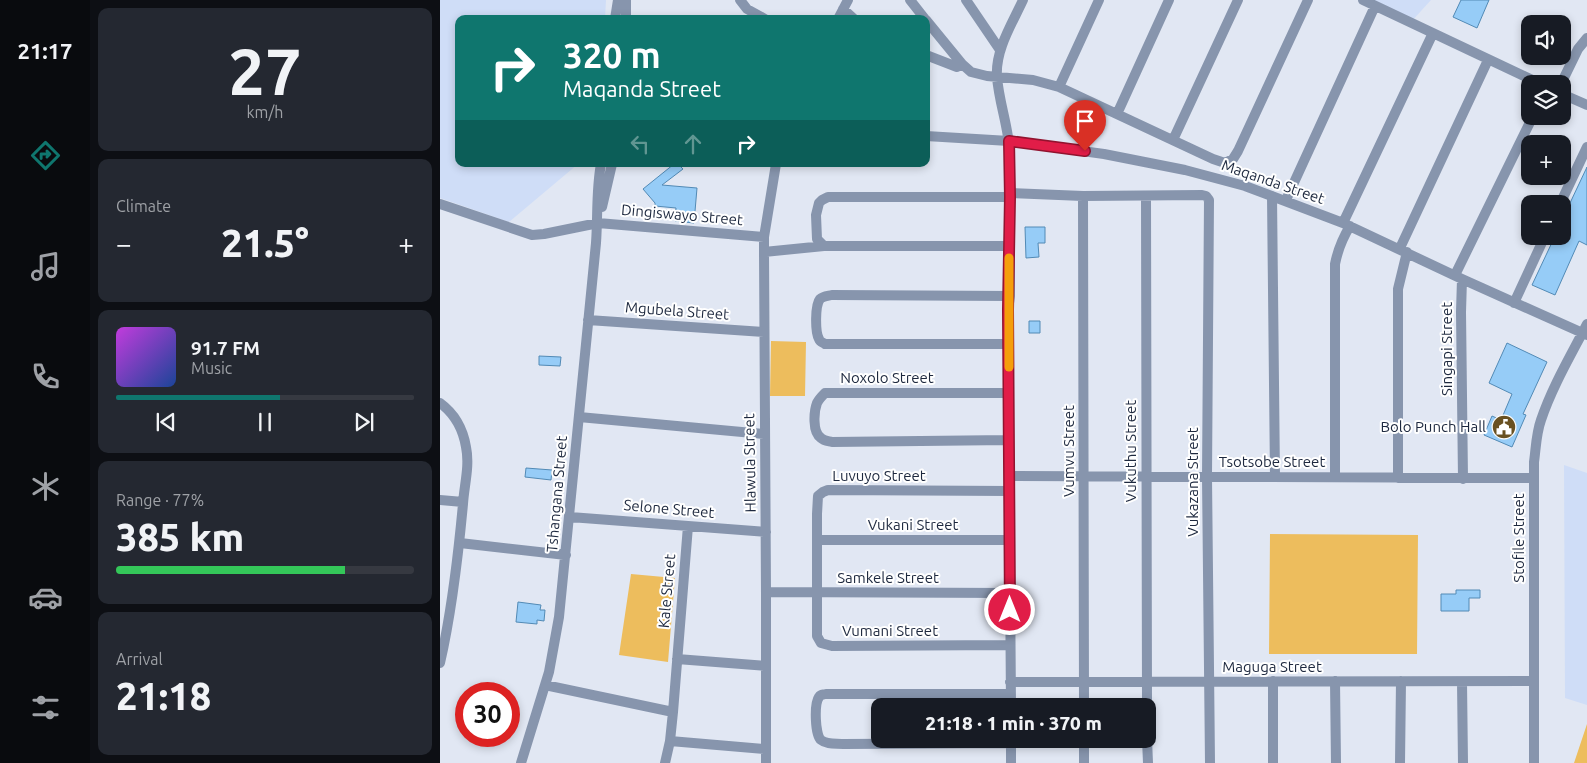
<!DOCTYPE html>
<meta charset="utf-8">
<style>
body{margin:0;font-family:Ubuntu,sans-serif;background:#242831;color:#f1f3f6;height:100vh;display:flex;flex-direction:column;font-size:19px;white-space:nowrap}
*{box-sizing:border-box;margin:0}
p{font-size:16px;color:#9ea1a6}
.icon{flex:none;width:28px;height:28px;fill:none;stroke:currentColor;stroke-width:2;stroke-linecap:round;stroke-linejoin:round}
.map{position:relative;flex:1;overflow:hidden}
.side{display:flex;flex-direction:column;gap:8px;padding:8px;background:#0d0f14;width:350px}
.side>*{flex:none}
.top-card{position:absolute;left:15px;top:15px;width:475px;height:152px;border-radius:10px;box-shadow:0 2px 8px #0003;background:#0f766e;color:#fff;overflow:hidden}
.tools{position:absolute;left:1081px;top:15px;display:grid;gap:10px}
.tools a{display:grid;place-items:center;width:50px;height:50px;border-radius:10px;background:#171b24;box-shadow:0 2px 8px #0003;font-size:25px}
.speed{position:absolute;left:15px;top:682px;display:flex;gap:10px;font-size:25px;font-weight:700;text-align:center}
.speed>*{display:grid;place-content:center;width:65px;height:65px;border-radius:50%;background:#171b24;box-shadow:0 2px 8px #0003;line-height:1}
.speed .limit{border:8px solid #d22;background:#fff;color:#111}
.pin{position:absolute;display:grid;place-items:center;width:42px;height:42px;color:#fff;margin:-51px -21px;border-radius:50% 50% 50% 0;rotate:-45deg;box-shadow:0 0 5px #0007}
.pin .icon{rotate:45deg}
.me{position:absolute;width:55px;margin:-28px;rotate:0deg;stroke-linejoin:round;filter:drop-shadow(0 0 4px #0008)}
.turn{display:flex;align-items:center;gap:18px;height:105px;padding:0 25px;font-size:22px}
.turn .icon{width:65px;height:65px;stroke-width:2.5}
.turn b{display:block;font-size:35px;line-height:42px}
.lanes{display:flex;align-items:center;height:48px;padding:0 25px;background:#0003;justify-content:center;gap:25px;direction:ltr}
.lanes .off{opacity:.35}
.big{font-size:38px;font-weight:800;line-height:1.1}
.side .card{flex:1;display:flex;flex-direction:column;justify-content:center;gap:8px;min-width:0;padding:0 18px;border-radius:10px;background:#242831}
.side .dial{align-items:center;gap:0}
.dial b{font-size:65px;line-height:1}
.song{display:flex;align-items:center;gap:15px}
.cover{width:60px;height:60px;border-radius:8px;background:linear-gradient(135deg,hsl(290 70% 55%),hsl(220 70% 35%))}
.played{height:5px;border-radius:2px;background:linear-gradient(90deg,#0f766e 55%,#363941 55%)}
.keys{display:flex;justify-content:space-around;direction:ltr}
.heat{display:flex;justify-content:space-between;align-items:center;font-size:28px;direction:ltr}
.charge{height:8px;border-radius:4px;background:linear-gradient(90deg,#34c759 77%,#363941 0)}
.trip{position:absolute;left:431px;top:698px;width:285px;height:50px;border-radius:10px;background:#171b24;box-shadow:0 2px 8px #0003;font-weight:800;line-height:50px;text-align:center}
main{display:flex;flex:1;min-height:0}
.menu{display:flex;flex-direction:column;width:90px;justify-content:space-around;align-items:center;background:#090b0e;color:#9ea1a6}
.menu .icon{width:35px;height:35px}
.menu .active{color:#0f766e}
.menu b{font-size:22px;color:#f1f3f6}
.map>svg:first-child{display:block}
</style>
<main>
<nav class="menu">
<b>21:17</b>
<svg class="icon active" aria-label="directions" viewBox="0 0 24 24"><path d="M12 3l9 9-9 9-9-9zM9 14v-3h6M13 9l2 2-2 2"/></svg>
<svg class="icon" aria-label="music" viewBox="0 0 24 24"><path d="M9 18V5l10-2v13"/><circle cx="6" cy="18" r="3"/><circle cx="16" cy="16" r="3"/></svg>
<svg class="icon" aria-label="phone" viewBox="0 0 24 24"><path d="M5 4h4l2 5-3 2q2 4 5 5l2-3 5 2v4C11 20 4 13 5 4z"/></svg>
<svg class="icon" aria-label="climate" viewBox="0 0 24 24"><path d="M12 3v18M4 7l16 10M4 17L20 7"/></svg>
<svg class="icon" aria-label="car" viewBox="0 0 24 24"><path d="M5 17H2v-5l4-1 3-4h7l3 4 3 1v5h-3M9 17h6M6 11h13"/><circle cx="7" cy="17" r="2"/><circle cx="17" cy="17" r="2"/></svg>
<svg class="icon" aria-label="filters" viewBox="0 0 24 24"><path d="M4 7h16M4 17h16"/><circle cx="9" cy="7" r="2"/><circle cx="15" cy="17" r="2"/></svg>
</nav>
<section class="side">
<div class="card dial"><b>27</b><p>km/h</p></div>
<div class="card"><p>Climate</p>
<div class="heat"><a>−</a><b class="big">21.5°</b><a>+</a></div>
</div>
<div class="card">
<div class="song"><i class="cover"></i><div><b>91.7 FM</b><p>Music</p></div></div>
<div class="played"></div>
<div class="keys"><svg class="icon" aria-label="previous" viewBox="0 0 24 24"><path d="M18 5L8 12l10 7zM5 5v14"/></svg><svg class="icon" aria-label="pause" viewBox="0 0 24 24"><path d="M8 5v14M16 5v14"/></svg><svg class="icon" aria-label="next" viewBox="0 0 24 24"><path d="M6 5l10 7-10 7zM19 5v14"/></svg></div>
</div>
<div class="card"><p>Range · 77%</p><b class="big">385 km</b><div class="charge"></div></div>
<div class="card"><p>Arrival</p><b class="big">21:18</b></div>
</section>
<div class="map">
<svg width="1147" height="763" viewBox="0 0 1147 763">
<rect width="100%" height="100%" fill="#e1e7f3"/>
<path fill="#cfddf7" d="M0,0H166L165,19H19V164H138L69,222L0,198Z
M923,0H991L971,22Z
M1124,465L1147,473V705L1125,698Z"/>
<path fill="#edbd5d" d="M331,341L366,342L365,396H330Z
M830,534L978,535L977,654H829Z
M191,574L235,578L228,662L179,655Z
M1147,724V763H1134Z"/>
<path fill="#96ccf7" stroke="#528ab5" d="M1021,0H1049L1037,28L1013,17Z
M234,164H238L243,169L222,185L257,188L254,223L235,221L236,208L215,206V203L203,189Z
M1147,167V245L1139,241L1115,295L1092,285L1115,236H1122V220Z
M585,227H605V243H598L599,257L586,258Z
M589,321H600V333H589Z
M1067,343L1107,362L1083,414L1086,415L1072,447L1044,435L1052,416L1061,420L1072,394L1049,383Z
M99,356L121,357L120,366L99,365Z
M86,468L112,470L111,480L85,477Z
M1016,590H1040V598H1029V611H1001V594H1016Z
M78,602L101,605L100,610H105L104,621L97,620V624L76,622Z"/>
<g fill="none" stroke-linecap="round" stroke-linejoin="round">
<path stroke="#8795ad" stroke-width="10" d="M300,0L307,9L325,19
M470,0L485,19
M526,0L560,50
M923,0L1101,84
M403,9L414,19
M175,19L178,0
M186,19V0
M398,19L408,0
M486,20L522,64L531,72L547,76L593,80L619,87L773,159L785,163L793,159L798,151L868,0
M486,55L517,67L522,64
M1121,84L1138,49L1147,38
M619,87L659,0
M1122,94L1147,105
M677,114L729,0
M486,136L569,141L664,154L745,170L805,186L903,223L1022,279L1147,335
M733,140L798,0
M570,193L643,196L762,195L766,196L769,200L767,477L770,763
M643,196L644,706
M706,196L707,706
M832,196L835,477
M846,200L935,6
M0,204L92,235L104,234L158,223L324,237
M1120,204L1147,147
M162,207L172,164
M903,223L993,33
M384,246L377,239L376,215L379,203L382,200L388,197H570
M960,248L1048,60
M324,252L384,246H569
M1015,275L1093,116
M1022,279L1021,312L1023,479
M1074,303L1105,236
M148,320L324,332
M569,344H385C382,342 380,342 379,339C375,332 375,305 380,299C383,296 388,296 392,295L570,296
M569,393H385C382,396 379,399 377,403C374,411 372,432 381,438C384,441 388,441 392,442L569,440
M0,403C15,414 23,429 26,447C30,466 24,486 23,504C18,558 12,611 0,663
M139,417L324,434
M569,476L1094,478
M895,477V264C898,249 902,239 910,226
M958,478V289L967,252
M570,491L388,490L383,492L378,496L377,514V636L381,643L392,646L570,645
M0,500L23,502
M130,517L326,532
M377,540H570
M20,543L126,555
M326,592L570,593
M237,659L326,666
M833,681V763
M895,681L896,763
M570,682L1093,681
M1022,682L1023,763
M105,685L233,712
M571,694H386C382,695 381,694 379,697C374,704 375,735 381,740C387,745 397,743 404,744L571,743
M571,706L568,310L570,296V155C569,128 559,103 557,77C555,50 572,24 583,0
M571,739V763
M644,739V763
M707,739L708,763
M230,741L325,749
M81,763L109,672L119,617L156,243C158,216 156,190 161,164
M225,763L230,741L233,712L248,526
M326,763V592L324,252V237L336,164
M960,763L961,681
M1094,763V462C1096,448 1096,434 1101,420C1112,387 1131,355 1147,324"/>
</g>
<g fill="none" stroke-linecap="round" stroke-linejoin="round">
<g stroke="#92132f" stroke-width="12">
<path id="route" d="M570,610L568,310L570,197L569,141L645,151"/>
</g>
<use href="#route" stroke="#e11d48" stroke-width="9"/>
<path stroke="#f59e0b" stroke-width="9" d="M569,367V258"/>
</g>
<defs>
<g id="civic-disc" transform="scale(1.25)"><circle r="9.5" fill="#695121" stroke="#fff"/><path d="M-.6-6.5H3V-4.5H.6V-3L4-1V1h2V6H-6V1h2V-1L-.6-3ZM-1.2 2.5V6h2.4V2.5Z" fill="#fff"/></g>
</defs>
<g fill-rule="evenodd">
<use href="#civic-disc" x="1064" y="427"/>
</g>
<g text-anchor="middle" stroke-width="4" stroke-linejoin="round" paint-order="stroke">
<g font-size="15" fill="#1d283e" stroke="#fff">
<text transform="translate(833 182) rotate(19)" y="5">Maqanda Street</text>
<text transform="translate(242 215) rotate(5)" y="5">Dingiswayo Street</text>
<text transform="translate(237 311) rotate(4)" y="5">Mgubela Street</text>
<text transform="translate(1007 349) rotate(-90)" y="5">Singapi Street</text>
<text x="447" y="383">Noxolo Street</text>
<text transform="translate(629 451) rotate(-90)" y="5">Vumvu Street</text>
<text transform="translate(691 451) rotate(-90)" y="5">Vukuthu Street</text>
<text x="832" y="467">Tsotsobe Street</text>
<text transform="translate(310 463) rotate(-91)" y="5">Hlawula Street</text>
<text x="439" y="481">Luvuyo Street</text>
<text transform="translate(753 482) rotate(-90)" y="5">Vukazana Street</text>
<text transform="translate(117 494) rotate(-85)" y="5">Tshangana Street</text>
<text transform="translate(229 509) rotate(5)" y="5">Selone Street</text>
<text x="473" y="530">Vukani Street</text>
<text transform="translate(1079 538) rotate(-90)" y="5">Stofile Street</text>
<text x="448" y="583">Samkele Street</text>
<text transform="translate(227 591) rotate(-85)" y="5">Kale Street</text>
<text x="450" y="636">Vumani Street</text>
<text x="832" y="672">Maguga Street</text>
</g>
<g font-size="15" fill="#1d283e" stroke="#fff" text-anchor="end">
<text x="1046" y="432">Bolo Punch Hall</text>
</g>
</g>
</svg>
<div class="tools">
<a><svg class="icon" aria-label="sound" viewBox="0 0 24 24"><path d="M4 9h4l5-4v14l-5-4H4zM17 9q2 3 0 6"/></svg></a>
<a><svg class="icon" aria-label="layers" viewBox="0 0 24 24"><path d="M12 4l9 5-9 5-9-5zM3 14l9 5 9-5"/></svg></a>
<a>+</a>
<a>−</a>
</div>
<div class="speed"><div class="limit">30</div></div>
<div class="pin" style="left:645px;top:151px;background:#d93025"><svg class="icon" aria-label="arrive" viewBox="0 0 24 24"><path d="M6 21V4h12l-3 4 3 4H6"/></svg></div>
<svg class="me" style="left:570px;top:610px" viewBox="-20 -20 40 40"><circle r="17" fill="#e11d48" stroke="#fff" stroke-width="3"/><path d="M0-11L8 9 0 5-8 9z" fill="#fff"/></svg>
<div class="trip">21:18 · 1 min · 370 m</div>
<div class="top-card">
<div class="turn"><svg class="icon" aria-label="right" viewBox="0 0 24 24"><path d="M7 20v-9h11M14 6l5 5-5 5"/></svg><div><b>320 m</b>Maqanda Street</div></div>
<div class="lanes"><svg class="icon off" aria-label="left" viewBox="0 0 24 24"><path d="M17 20v-9H6M10 6l-5 5 5 5"/></svg><svg class="icon off" aria-label="ahead" viewBox="0 0 24 24"><path d="M12 20V5M6 11l6-6 6 6"/></svg><svg class="icon" aria-label="right" viewBox="0 0 24 24"><path d="M7 20v-9h11M14 6l5 5-5 5"/></svg></div>
</div>
</div>
</main>
